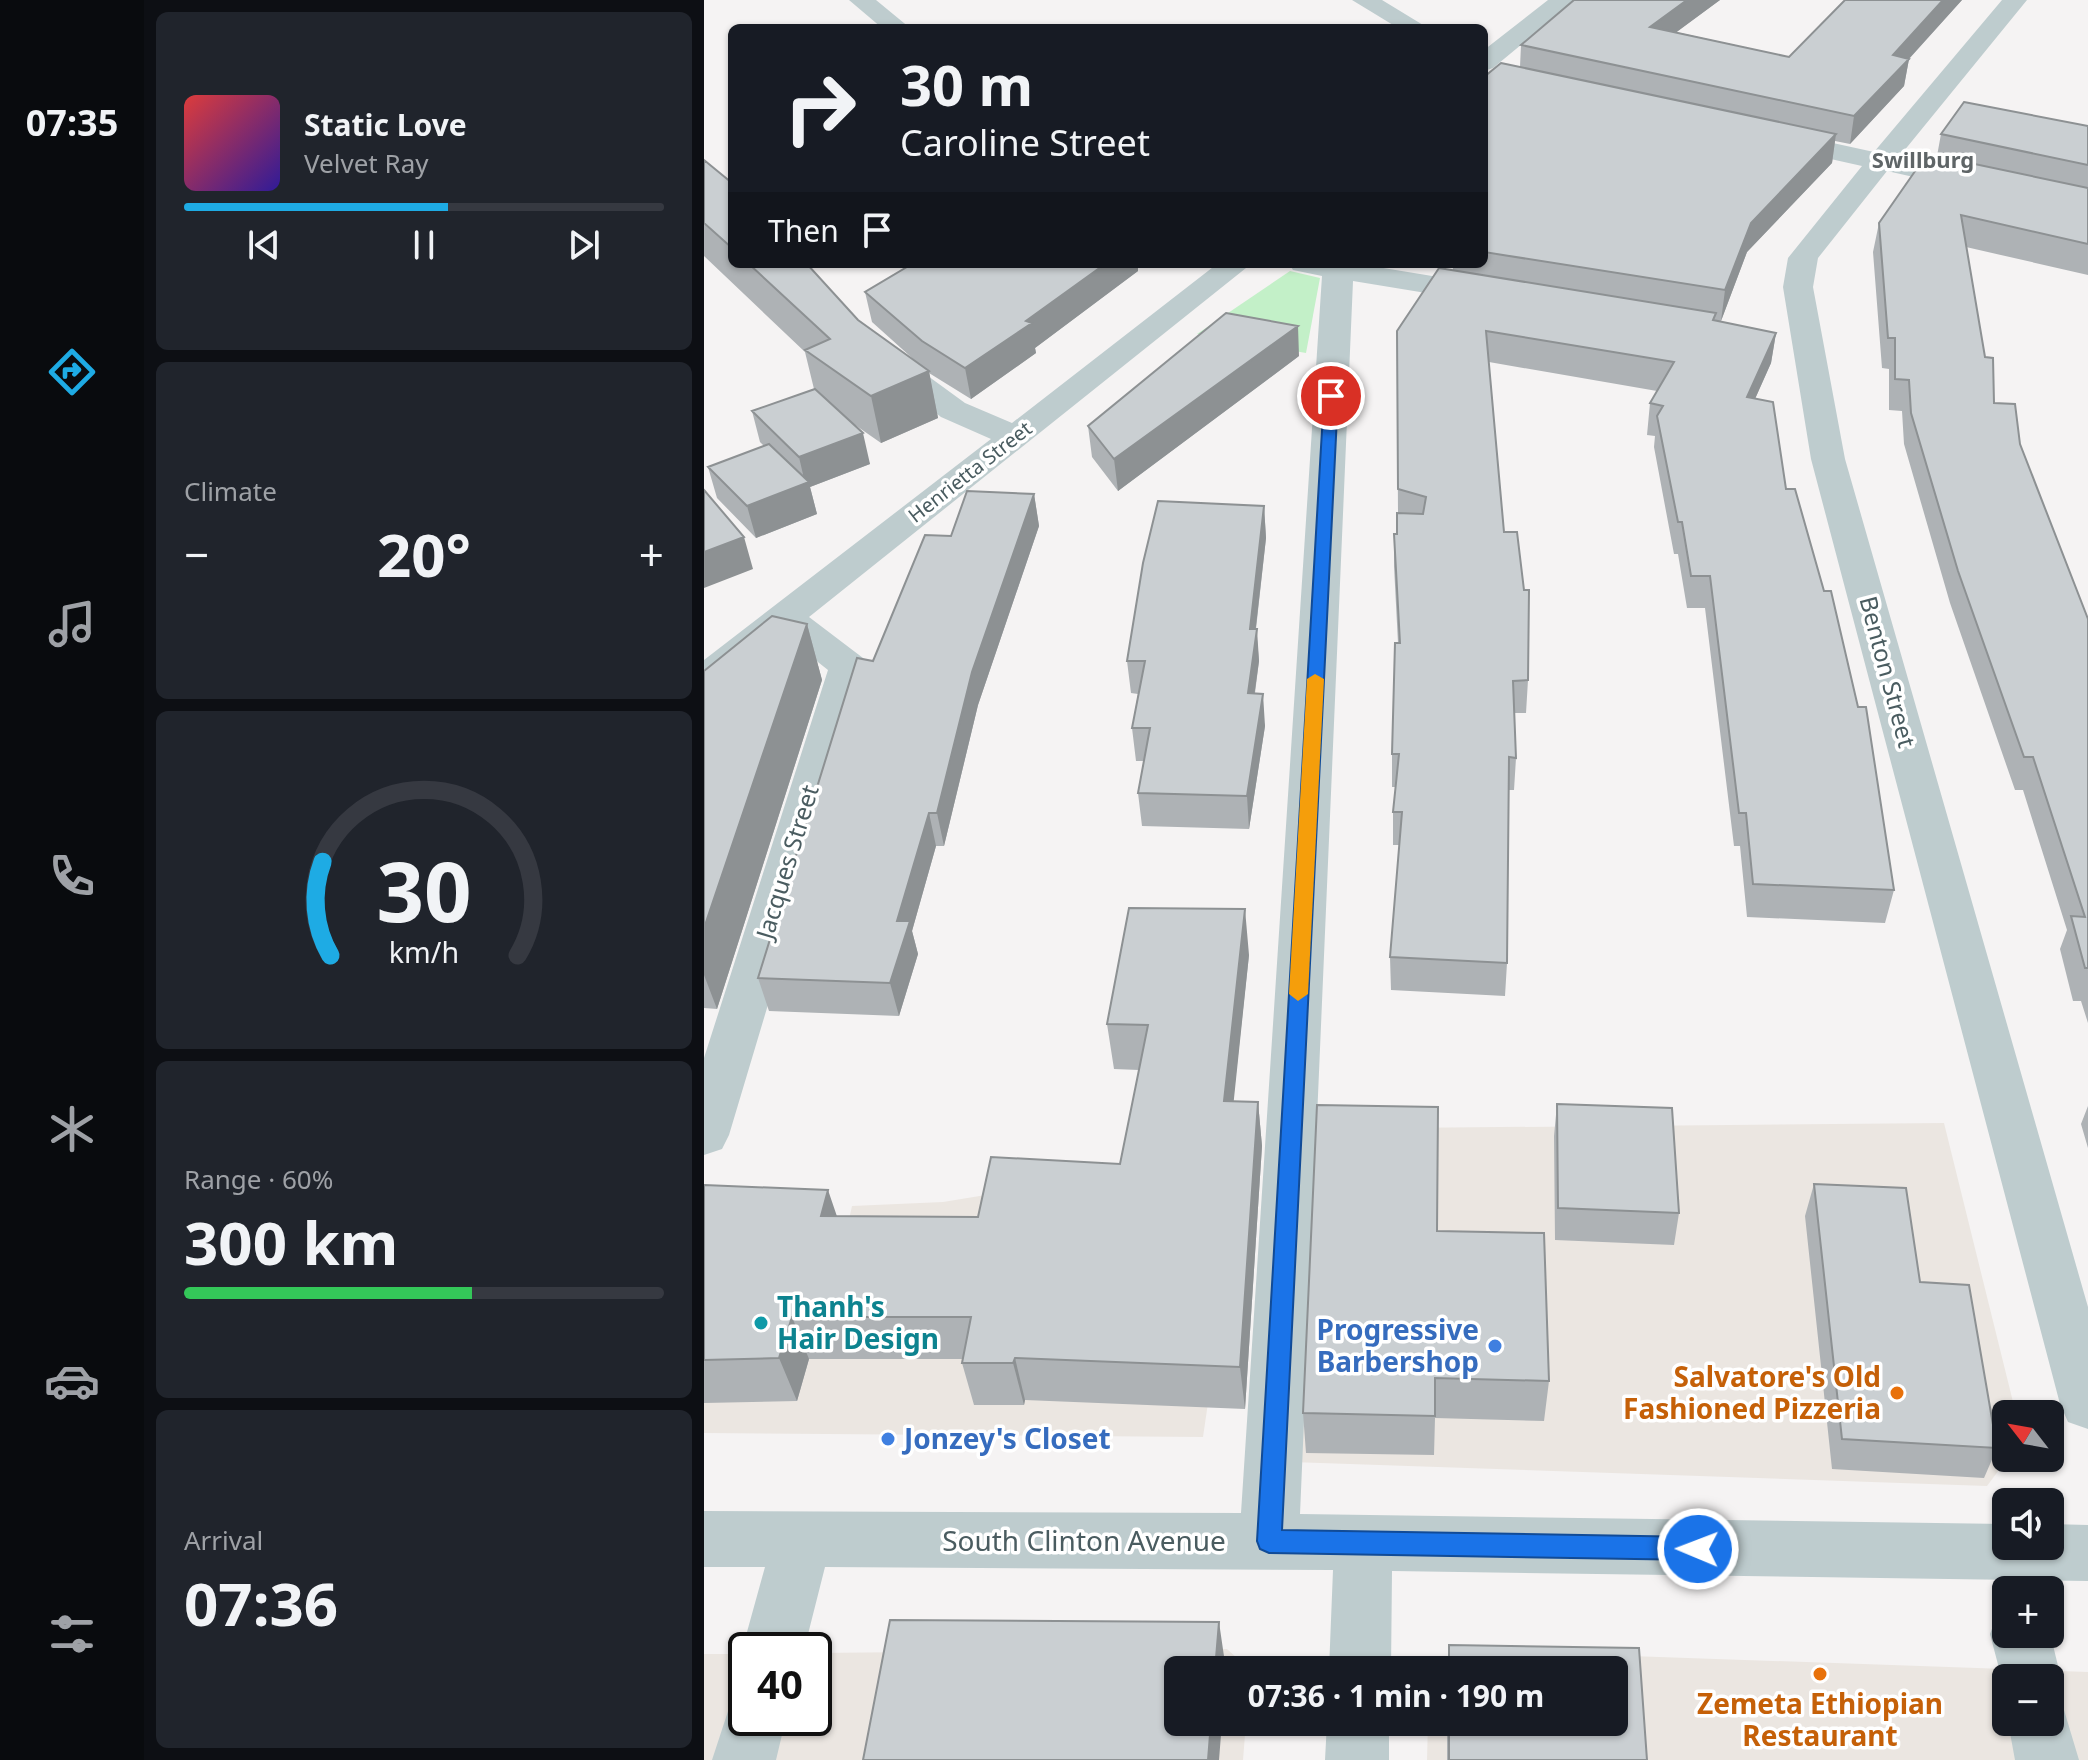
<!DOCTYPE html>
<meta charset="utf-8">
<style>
body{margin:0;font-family:"Noto Sans",sans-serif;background:#20242c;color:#f1f3f6;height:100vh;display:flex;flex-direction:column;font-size:30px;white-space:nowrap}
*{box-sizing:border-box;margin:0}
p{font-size:26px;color:#9ea1a6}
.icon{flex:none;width:44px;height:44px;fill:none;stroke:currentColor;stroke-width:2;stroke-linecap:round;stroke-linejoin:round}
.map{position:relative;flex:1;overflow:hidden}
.side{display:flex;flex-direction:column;gap:12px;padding:12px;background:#0d0f14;width:560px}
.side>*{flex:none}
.hud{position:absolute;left:24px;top:24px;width:760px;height:244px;border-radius:12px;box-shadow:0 2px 6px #0004;background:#171b24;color:#f1f3f6;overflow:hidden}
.needle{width:52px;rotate:301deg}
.controls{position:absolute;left:1288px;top:1400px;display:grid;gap:16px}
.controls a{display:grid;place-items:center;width:72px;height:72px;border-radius:12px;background:#171b24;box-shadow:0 2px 6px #0004;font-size:40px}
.speed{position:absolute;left:24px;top:1632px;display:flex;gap:16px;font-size:40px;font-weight:700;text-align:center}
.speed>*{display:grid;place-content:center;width:104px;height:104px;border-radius:50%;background:#171b24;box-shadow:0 2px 6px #0004;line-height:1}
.speed .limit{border:4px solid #111;border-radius:12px;background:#fff;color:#111}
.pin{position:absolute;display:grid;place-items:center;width:68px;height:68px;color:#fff;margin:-34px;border:4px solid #fff;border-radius:50%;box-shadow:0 2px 8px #0007}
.me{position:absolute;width:88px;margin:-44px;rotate:271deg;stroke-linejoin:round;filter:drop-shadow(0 0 6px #0008)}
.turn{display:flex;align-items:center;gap:28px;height:168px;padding:0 40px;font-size:36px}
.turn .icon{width:104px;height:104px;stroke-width:2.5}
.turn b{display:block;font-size:56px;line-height:68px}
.then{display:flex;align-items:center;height:76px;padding:0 40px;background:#0003;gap:16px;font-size:30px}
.big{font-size:60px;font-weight:700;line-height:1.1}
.side .card{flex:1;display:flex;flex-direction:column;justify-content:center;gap:12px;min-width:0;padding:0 28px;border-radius:12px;background:#20242c}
.side .dial{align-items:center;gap:0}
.dial svg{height:208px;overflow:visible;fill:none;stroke:#363941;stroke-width:7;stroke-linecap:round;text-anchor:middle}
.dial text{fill:#f1f3f6;stroke:none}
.song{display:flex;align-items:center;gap:24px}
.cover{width:96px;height:96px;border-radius:12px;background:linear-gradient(135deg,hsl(0 70% 55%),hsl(250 70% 35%))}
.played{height:8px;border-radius:4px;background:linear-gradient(90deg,#1eabe4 55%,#363941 55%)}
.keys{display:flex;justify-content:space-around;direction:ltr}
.heat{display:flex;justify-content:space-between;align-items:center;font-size:44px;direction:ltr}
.charge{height:12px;border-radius:6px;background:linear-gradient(90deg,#34c759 60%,#363941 0)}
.trip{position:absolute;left:460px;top:1656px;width:464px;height:80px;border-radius:12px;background:#171b24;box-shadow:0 2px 6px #0004;font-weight:700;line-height:80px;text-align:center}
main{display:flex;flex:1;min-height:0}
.tab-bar{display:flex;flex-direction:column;width:144px;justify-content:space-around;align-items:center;background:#090b0e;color:#9ea1a6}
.tab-bar .icon{width:56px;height:56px}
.tab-bar .selected{color:#1eabe4}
.tab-bar b{font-size:36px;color:#f1f3f6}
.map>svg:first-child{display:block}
</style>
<main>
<nav class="tab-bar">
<b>07:35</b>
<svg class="icon selected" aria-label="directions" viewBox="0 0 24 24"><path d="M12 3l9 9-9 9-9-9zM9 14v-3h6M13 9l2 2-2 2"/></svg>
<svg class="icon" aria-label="music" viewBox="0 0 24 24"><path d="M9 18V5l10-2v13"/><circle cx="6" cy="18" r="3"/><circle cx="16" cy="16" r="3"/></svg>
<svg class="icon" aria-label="phone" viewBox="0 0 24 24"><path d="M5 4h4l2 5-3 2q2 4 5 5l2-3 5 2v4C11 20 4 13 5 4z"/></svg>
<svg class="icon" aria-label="climate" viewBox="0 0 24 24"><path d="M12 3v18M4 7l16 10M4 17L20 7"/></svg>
<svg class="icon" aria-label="car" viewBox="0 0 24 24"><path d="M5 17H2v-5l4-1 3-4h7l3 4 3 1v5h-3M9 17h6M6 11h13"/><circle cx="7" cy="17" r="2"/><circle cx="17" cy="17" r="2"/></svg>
<svg class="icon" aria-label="filters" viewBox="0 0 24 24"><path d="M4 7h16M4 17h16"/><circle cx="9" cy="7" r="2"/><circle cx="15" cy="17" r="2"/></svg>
</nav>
<section class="side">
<div class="card">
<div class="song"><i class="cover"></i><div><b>Static Love</b><p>Velvet Ray</p></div></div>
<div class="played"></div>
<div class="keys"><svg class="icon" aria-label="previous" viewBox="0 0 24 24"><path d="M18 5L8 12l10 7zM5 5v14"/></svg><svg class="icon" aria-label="pause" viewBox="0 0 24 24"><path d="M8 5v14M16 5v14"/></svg><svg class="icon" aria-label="next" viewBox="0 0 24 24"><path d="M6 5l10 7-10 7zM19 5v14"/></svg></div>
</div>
<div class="card"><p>Climate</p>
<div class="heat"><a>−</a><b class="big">20°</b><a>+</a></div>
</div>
<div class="card dial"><svg viewBox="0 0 100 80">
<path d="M14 69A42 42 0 1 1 86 69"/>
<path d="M14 69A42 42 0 0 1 11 33" stroke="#1eabe4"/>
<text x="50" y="56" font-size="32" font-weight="700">30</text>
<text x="50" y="72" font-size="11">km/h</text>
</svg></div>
<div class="card"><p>Range · 60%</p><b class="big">300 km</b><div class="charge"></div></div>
<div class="card"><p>Arrival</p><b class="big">07:36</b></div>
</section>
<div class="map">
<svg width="1384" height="1760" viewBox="0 0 1384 1760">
<rect width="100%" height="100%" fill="#f5f3f3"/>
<path fill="#ebe6e1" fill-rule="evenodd" d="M1240,1123L1312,1414H1302L1304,1458L1283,1486L587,1462L590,1129Z
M294,1193L527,1246L499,1437L0,1433V1221L144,1224L148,1206L239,1202Z
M523,1649L546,1670H474V1722H542L539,1760H0V1654H42V1718H110V1653Z
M757,1650L1384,1672V1760H723L724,1722H910V1670H738ZM1302,1678H1346V1722H1302Z"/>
<path fill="#c3f0c8" d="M586,271L616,278L602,353L493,334Z"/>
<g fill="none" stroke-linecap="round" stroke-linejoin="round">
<path fill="#beccce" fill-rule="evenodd" d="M145,0H172L206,28H178Z
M648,0H678L724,28H694Z
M844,0H871L789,68L780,71V50Z
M1298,0H1323L1195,157L1384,198V216L1183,171L1114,258L1109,287L1141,459L1384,1307V1429L1364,1422L1356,1404L1107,459L1079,287L1084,258L1158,166L1060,144L1056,138L1060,132L1070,130L1170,152Z
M513,264H547L105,617L159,658L165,667L25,1135L18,1149L0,1155V1058L124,670L81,636L14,689L0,693V660L287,439L237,417L164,359L169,352L180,349L191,352L261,403L308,423Z
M585,264H655L783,285L794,287L798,294L794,301L783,303L649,281L596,1514L1302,1524V1546H1346V1524L1384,1525V1581L688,1571L687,1670H625L629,1570L121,1567L100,1650H42V1659L38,1650L61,1567H0V1511L537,1513L618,276L589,270Z
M1302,1610V1634L1346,1633L1357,1678L1349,1696L1357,1700L1375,1760H1311L1304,1722H1346V1678H1302V1695L1286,1634L1294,1613Z
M42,1690V1718H82L72,1760H8L29,1696Z
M623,1722H685V1760H621Z"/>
</g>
<path fill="#aeb2b5" d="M870,0H1016L972,32L1085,57L1141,0H1258L1205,59L1200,86L1146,144L1131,141L1128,163L1043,252L1017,321H1011L1072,333L1067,363L1051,399L1082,489L1190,890L1181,923L1043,917L1036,846H1030L1001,608H983L974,554H970L950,447L951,436L943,435L946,403L953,391L785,362L800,532L824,680L822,713H810L812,758L810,790H805L803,963L801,996L687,990L686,957L696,845H689V812L692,787H688V754L694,643L690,566V534H693L694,513L693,331L749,271V264H780V77L816,67L817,45Z
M1384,126V275L1262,247L1281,357L1290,403L1316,444L1384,619V1023L1377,1001H1369L1356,949L1363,930L1319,790H1311L1246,603L1200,444L1198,411L1185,410V369L1178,368L1169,252L1175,223L1233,156L1237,134Z
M0,160L28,183V264H103L154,320L217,366L168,322L161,292L434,271L331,348L332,353L267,399L225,373L234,418L177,443L144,420L166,464L106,487L113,514L52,538L13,498L4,467L60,446L56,442L48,411L110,389L101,352L0,256Z
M595,356L414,491L388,457L384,426Z
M330,494L335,526L274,705L240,846H232L208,931L214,954L195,1016L65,1011L54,978L169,661L247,536Z
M560,506L562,538L552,629L555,661L551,693L561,726L545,829L438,826L434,793L440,761H432L428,728L434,694L427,693L423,661Z
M103,624L118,680L13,1009L0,1008V671Z
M545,955L529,1101L554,1102L558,1146L541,1409L321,1400L320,1405H270L258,1363V1359H105L93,1401L0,1403V1185L133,1216L274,1217L416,1164L435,1070L410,1069L403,1024Z
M853,1104L975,1213L970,1245L851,1240L850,1136Z
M1384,1106V1148L1377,1124Z
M1110,1184L1216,1282L1293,1448L1280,1478L1128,1469L1101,1216Z
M733,1231L845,1381L840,1421L731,1418L730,1455L602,1453L599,1413Z
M745,1645L935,1648L943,1760H743V1722H910V1670H744Z"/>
<path fill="#8d9193" d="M983,0H1016L943,54L946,27Z
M1239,0H1258L1202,62L1205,59L1200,86L1146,144L1150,116L1189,55Z
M1132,134L1128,163L1043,252L1017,321L1021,290L1047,223Z
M401,264H434V271L331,348L332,353L267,399L261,368L322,321Z
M594,326L595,356L414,491L410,459Z
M1072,333L1067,363L1038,428L1043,397Z
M225,371L234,418L177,443L167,396Z
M159,433L166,464L106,487L113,514L52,538L43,506L101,483L95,457Z
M330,494L335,526L274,705L240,846L233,813L268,672Z
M560,506L562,538L548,661L546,629Z
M40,537L49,569L0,588V552Z
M103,624L118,680L13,1009L0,975V928Z
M553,629L555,661L546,726L544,693Z
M559,694L561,726L545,829L543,796Z
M225,813L232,846L208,931L214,954L195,1016L186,983L193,921Z
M541,909L545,955L525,1146L520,1101Z
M554,1102L558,1146L541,1409L536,1367Z
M124,1190L139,1234L117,1216Z
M88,1317L105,1359L93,1401L75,1358Z
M311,1358L321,1400L320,1405L309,1363Z
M515,1622L522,1670H511Z
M507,1722H518L515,1760H504Z"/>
<path fill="#cacfd2" stroke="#8d9193" stroke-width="2" d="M870,0H983L946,27L1085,57L1141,0H1239L1189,55L1205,59L1150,116L817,45Z
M797,63L1132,134L1047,223L1021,290L780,252V77Z
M1260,102L1384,126V165L1237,134Z
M1223,154L1384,188V244L1257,215L1281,357L1289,358L1290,403L1311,404L1316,444L1384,619V968H1381L1367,916L1381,917L1329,757H1320L1254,571L1207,413L1205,380L1191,379V338H1184L1175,223Z
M0,160L28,183V248L0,223Z
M45,264H103L154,320L225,371L167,396L101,350L126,339Z
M208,264H401L322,321L328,323L261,368L218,341L161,292Z
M735,268L1012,313L1009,320L1072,333L1043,397L1069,402L1082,489H1091L1120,591H1127L1154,707H1162L1190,890L1049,884L1042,813H1035L1006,576H987L978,522H974L953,416L959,406L946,403L970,362L782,331L800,532H813L820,590H825L824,680L809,681L812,758L805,757L803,963L686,957L698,812H689L695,754H688L691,643H696L690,534H693V513L719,514L722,497L694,489L693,331Z
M522,313L594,326L410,459L384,426Z
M111,389L159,433L95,457L48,411Z
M65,444L105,482L43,506L4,467Z
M0,490L40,537L0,552Z
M263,491L330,494L268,672L233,813H225L193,921H206L186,983L54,978L153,658L169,661L221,535L247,536Z
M454,501L560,506L546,629H553L544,693L559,694L543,796L434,793L446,728H428L441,661H423L439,563Z
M68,616L103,624L0,928V671Z
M425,908L541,909L520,1101L554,1102L536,1367L311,1358L309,1363H258L267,1317H88L75,1358L0,1360V1185L124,1190L117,1216L274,1217L287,1157L416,1164L444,1025L403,1024Z
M853,1104L968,1108L975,1213L854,1208Z
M613,1105L734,1107L733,1231L840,1233L845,1381L731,1378V1416L599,1413Z
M1110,1184L1202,1188L1216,1282L1265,1285L1293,1448L1138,1439Z
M186,1620L515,1622L511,1670H474V1722H507L504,1760H159Z
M745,1645L935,1648L943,1760H745V1722H910V1670H745Z"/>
<path fill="#1a73e8" stroke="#114b97" stroke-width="2" d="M627,392L634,396L578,1530L994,1537L1003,1540L1006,1549L1003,1557L994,1560L565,1553L556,1549L553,1541L620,396Z"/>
<path fill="#f59e0b" d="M611,674L620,679L604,994L594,1001L585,994L603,679Z"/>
<circle fill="#0f9aa8" stroke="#fff" stroke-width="3" cx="57" cy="1323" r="8"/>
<g fill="#3f7fe0" stroke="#fff" stroke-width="3">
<circle cx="791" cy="1346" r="8"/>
<circle cx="184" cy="1439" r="8"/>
</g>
<g fill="#e8710a" stroke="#fff" stroke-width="3">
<circle cx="1193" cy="1393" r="8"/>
<circle cx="1116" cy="1674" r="8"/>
</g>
<g text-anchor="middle" stroke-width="7" stroke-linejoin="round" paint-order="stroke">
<g font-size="20" fill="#4a5c60" stroke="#fff">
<text transform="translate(266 472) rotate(-38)" y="7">Henrietta Street</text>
</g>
<g font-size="22" font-weight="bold" fill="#5f6567" stroke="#fff">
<text x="1219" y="168">Swillburg</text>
</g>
<g font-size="24" fill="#4a5c60" stroke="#fff">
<text transform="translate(1183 672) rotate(75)" y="8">Benton Street</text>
<text transform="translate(84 862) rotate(-73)" y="8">Jacques Street</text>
</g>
<g font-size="28" font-weight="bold" fill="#0d838f" stroke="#fff" text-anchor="start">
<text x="73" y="1317">Thanh's<tspan x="73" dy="32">Hair Design</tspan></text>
</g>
<g font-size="28" font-weight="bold" fill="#366cbe" stroke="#fff" text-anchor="end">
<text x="775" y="1340">Progressive<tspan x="775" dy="32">Barbershop</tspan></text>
<text x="200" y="1449" text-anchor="start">Jonzey's Closet</text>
</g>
<g font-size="28" font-weight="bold" fill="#c56008" stroke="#fff" text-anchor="end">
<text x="1177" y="1387">Salvatore's Old<tspan x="1177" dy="32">Fashioned Pizzeria</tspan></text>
<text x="1116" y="1714" text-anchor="middle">Zemeta Ethiopian<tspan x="1116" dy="32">Restaurant</tspan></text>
</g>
<g font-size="28" fill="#4a5c60" stroke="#fff">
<text x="380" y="1551">South Clinton Avenue</text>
</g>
</g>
</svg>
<div class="controls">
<a><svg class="needle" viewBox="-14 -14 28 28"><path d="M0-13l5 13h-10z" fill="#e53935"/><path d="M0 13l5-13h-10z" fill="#9ea1a6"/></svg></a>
<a><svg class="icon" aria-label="sound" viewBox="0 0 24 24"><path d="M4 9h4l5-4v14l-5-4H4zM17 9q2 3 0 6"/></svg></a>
<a>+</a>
<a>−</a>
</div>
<div class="speed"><div class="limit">40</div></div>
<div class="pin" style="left:627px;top:396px;background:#d93025"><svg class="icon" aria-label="arrive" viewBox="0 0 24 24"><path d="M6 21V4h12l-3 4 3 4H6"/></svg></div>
<svg class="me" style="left:994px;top:1549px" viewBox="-20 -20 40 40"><circle r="17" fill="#1a73e8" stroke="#fff" stroke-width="3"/><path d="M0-11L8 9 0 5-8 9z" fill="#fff"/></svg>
<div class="trip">07:36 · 1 min · 190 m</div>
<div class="hud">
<div class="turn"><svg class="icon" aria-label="right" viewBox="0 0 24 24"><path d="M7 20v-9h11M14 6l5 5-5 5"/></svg><div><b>30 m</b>Caroline Street</div></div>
<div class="then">Then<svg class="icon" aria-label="arrive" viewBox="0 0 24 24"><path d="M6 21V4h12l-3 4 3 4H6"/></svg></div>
</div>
</div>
</main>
